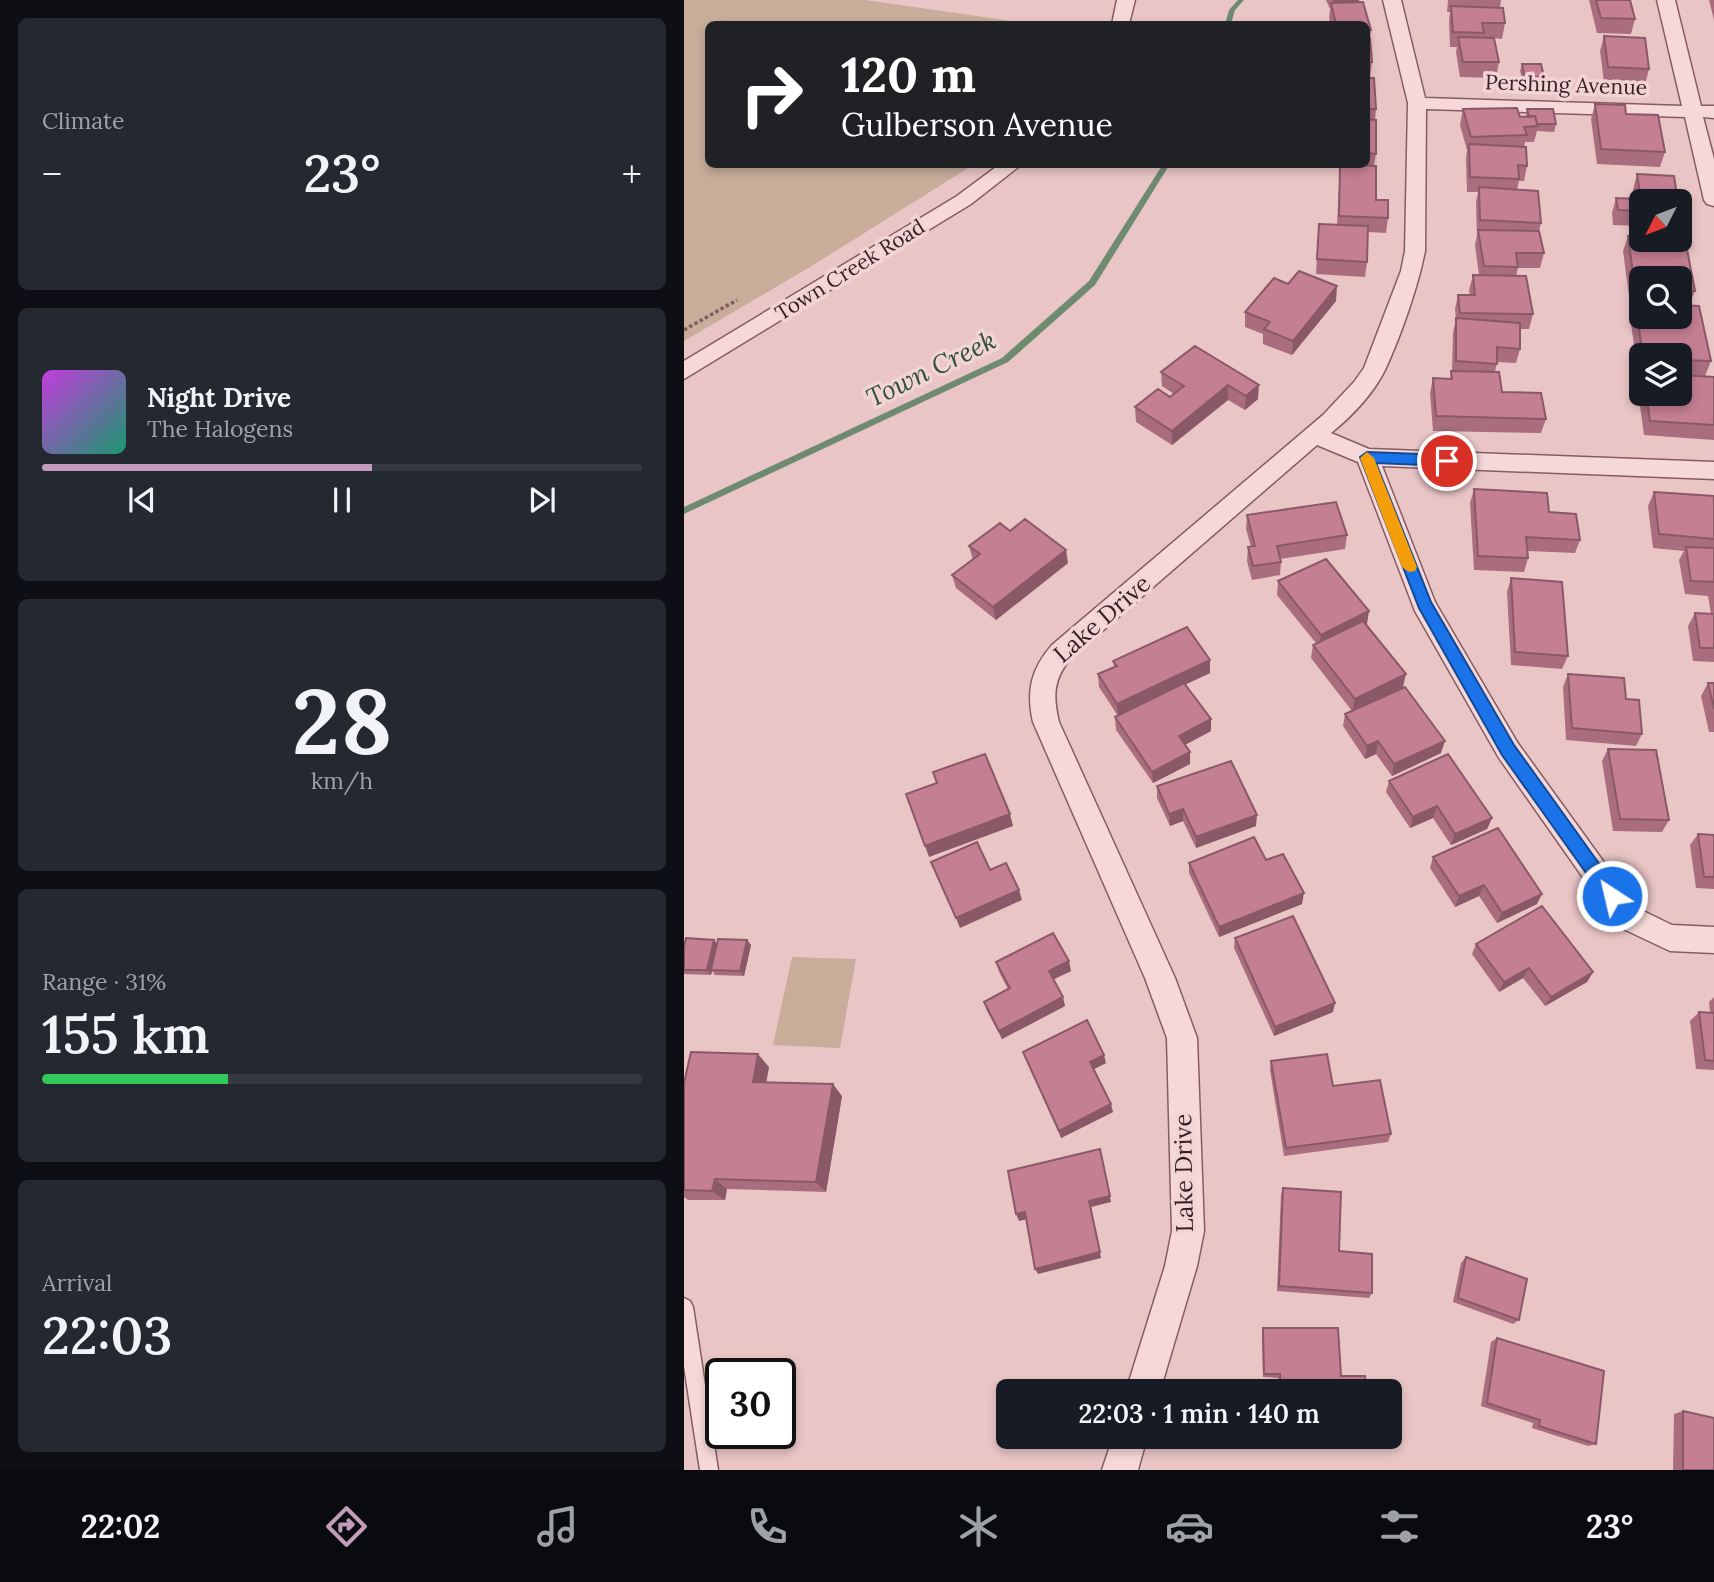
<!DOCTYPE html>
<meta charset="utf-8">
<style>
body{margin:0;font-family:Lora,serif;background:#242831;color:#f1f3f6;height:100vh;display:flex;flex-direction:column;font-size:26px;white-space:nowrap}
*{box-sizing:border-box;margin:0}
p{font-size:23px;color:#9ea1a6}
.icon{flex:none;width:38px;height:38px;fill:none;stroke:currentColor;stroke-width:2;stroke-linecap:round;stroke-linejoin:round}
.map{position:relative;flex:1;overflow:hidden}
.panel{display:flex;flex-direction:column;gap:18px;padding:18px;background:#0d0f14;width:684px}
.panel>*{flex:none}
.hud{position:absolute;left:21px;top:21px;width:665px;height:147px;border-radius:10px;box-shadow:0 4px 10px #0003;background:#202124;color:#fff;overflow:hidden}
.needle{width:46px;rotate:228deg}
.fabs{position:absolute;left:945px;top:189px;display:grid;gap:14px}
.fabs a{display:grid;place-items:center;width:63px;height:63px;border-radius:10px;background:#171b24;box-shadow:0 4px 10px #0003;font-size:35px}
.speed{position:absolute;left:21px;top:1358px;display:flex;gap:14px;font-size:35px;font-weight:700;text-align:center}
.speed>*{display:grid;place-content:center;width:91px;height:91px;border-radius:50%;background:#171b24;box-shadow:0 4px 10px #0003;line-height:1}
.speed .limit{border:4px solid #111;border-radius:10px;background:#fff;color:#111}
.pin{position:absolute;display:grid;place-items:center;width:60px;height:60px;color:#fff;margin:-30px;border:4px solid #fff;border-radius:50%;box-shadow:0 2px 7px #0007}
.me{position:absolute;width:77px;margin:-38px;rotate:325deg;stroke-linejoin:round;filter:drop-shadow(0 0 5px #0008)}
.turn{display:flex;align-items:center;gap:24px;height:147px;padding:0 21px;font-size:32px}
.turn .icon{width:91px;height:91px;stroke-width:2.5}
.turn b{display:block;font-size:49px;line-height:60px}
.big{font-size:52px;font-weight:600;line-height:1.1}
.panel .tile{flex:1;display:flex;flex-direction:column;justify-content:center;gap:10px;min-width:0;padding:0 24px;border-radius:10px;background:#242831}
.panel .dial{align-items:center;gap:0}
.dial b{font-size:91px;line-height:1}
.song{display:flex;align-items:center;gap:21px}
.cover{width:84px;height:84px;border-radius:10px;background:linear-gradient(135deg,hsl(290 70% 55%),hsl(160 70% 35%))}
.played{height:7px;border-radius:4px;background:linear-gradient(90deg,#c49cbb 55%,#363941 55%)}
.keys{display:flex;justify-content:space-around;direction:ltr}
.heat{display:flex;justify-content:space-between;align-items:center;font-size:38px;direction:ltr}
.charge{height:10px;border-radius:5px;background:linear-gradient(90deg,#34c759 31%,#363941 0)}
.trip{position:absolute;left:312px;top:1379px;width:406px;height:70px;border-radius:10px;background:#171b24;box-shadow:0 4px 10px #0003;font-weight:600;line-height:70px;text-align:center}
.tab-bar{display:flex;height:112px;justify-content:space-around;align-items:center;background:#090b0e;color:#9ea1a6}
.tab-bar .icon{width:49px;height:49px}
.tab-bar .active{color:#c49cbb}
.tab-bar b{font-size:32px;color:#f1f3f6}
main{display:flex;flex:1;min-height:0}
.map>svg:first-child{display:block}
</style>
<main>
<section class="panel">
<div class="tile"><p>Climate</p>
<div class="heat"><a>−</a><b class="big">23°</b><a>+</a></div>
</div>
<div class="tile">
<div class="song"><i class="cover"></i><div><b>Night Drive</b><p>The Halogens</p></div></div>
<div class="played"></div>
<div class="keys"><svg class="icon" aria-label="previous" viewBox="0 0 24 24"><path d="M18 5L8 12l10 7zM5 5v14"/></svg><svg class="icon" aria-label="pause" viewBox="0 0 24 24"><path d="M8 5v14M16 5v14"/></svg><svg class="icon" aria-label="next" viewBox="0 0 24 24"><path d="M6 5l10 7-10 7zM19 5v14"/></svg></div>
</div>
<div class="tile dial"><b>28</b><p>km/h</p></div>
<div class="tile"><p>Range · 31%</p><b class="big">155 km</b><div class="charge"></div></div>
<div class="tile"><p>Arrival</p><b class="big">22:03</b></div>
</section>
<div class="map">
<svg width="1030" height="1470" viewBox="0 0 1030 1470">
<rect width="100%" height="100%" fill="#eac5c6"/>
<path fill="#c7ad9a" d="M0,0H181L347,24H24V164L289,165L126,267L0,341Z
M108,957L172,959L156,1048L89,1045Z"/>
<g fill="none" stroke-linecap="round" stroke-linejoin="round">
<path fill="#6e8b70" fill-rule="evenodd" d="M554,0H560L551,10L547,24H541L545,10Z
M479,164H486L411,285L324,362L0,514V507L318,358L405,281Z"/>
<g stroke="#845d64" stroke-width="3">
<path id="lane" d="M0,1298L6,1301L9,1307L34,1470H16L0,1366Z"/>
</g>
<g stroke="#845d64" stroke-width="3">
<path id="street" d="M433,0H451L445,24H428Z
M699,0H717L741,98L998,106L973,0H991L1017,106H1030V118L1019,117L1030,159V206L1023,204L1020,200L1001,117L742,109L741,251C734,287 716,338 701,370C689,394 667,417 647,433L685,449L1030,462V479L698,466L751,602L833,742L953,908L988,925L1030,927V953L986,951L933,926L815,758L731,611L674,462L633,445L386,659C369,680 369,697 375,722L491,978L513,1038L520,1231L513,1266L476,1391H442L481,1266L488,1231L483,1038L461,978L349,722C342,691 347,669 368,645L639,415L670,382L680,368L717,271L721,251L724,103Z
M316,164H338L287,204L0,379V361L273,196Z
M429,1437H463L454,1470H418Z"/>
</g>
<path stroke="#845d64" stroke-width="3.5" stroke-dasharray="3.5 2.5" stroke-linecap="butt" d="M0,330L53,300"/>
<use href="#lane" fill="#f6d8d8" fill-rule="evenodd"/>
<use href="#street" fill="#f6d8d8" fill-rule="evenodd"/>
</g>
<path fill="#a96d7e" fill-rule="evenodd" d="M642,0H675L687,30L686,38L688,62L686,77H682V24H647L645,18L646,9Z
M764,0H817L816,8L821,23L818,39L810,38L815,62L812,78L776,77L772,52L773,47H766L765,21L766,12H763Z
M905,0H946L951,19L947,34L913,33Z
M1025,0H1030V20Z
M920,36L965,69L961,85L920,82L916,51Z
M838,64L860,77L858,84L840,85L836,71Z
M682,78L692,109L691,120L692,154L690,166L692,200L704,218L702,233L684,232L683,262L681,277L632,274L635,224L653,225L656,167L639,166L640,164H682Z
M911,104L942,114L981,152L976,167L913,164L907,119Z
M779,109L836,117H842L843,109L872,124L870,132L853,131L850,142H841L840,147L843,166L840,181H835L833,190L857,223L855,231L860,253L856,268H834L832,276L849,314L845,329H836V349L832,363L813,362L811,372L818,392L862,419L857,433L749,431L746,393L749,378H766L767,371H768L769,333L772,319L771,309L774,295H786L785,290L789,275H795L791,245L793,235L792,202L794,192H783L782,159L783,150L776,125Z
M953,174L957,201V236L955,226L929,225L928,213L932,198L950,199L949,190Z
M996,208L999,227L996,237Z
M944,236L957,237V240L1001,239L1011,291L1005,305L1015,306L1027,361L1021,376L996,375V355H957V373H954L946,317L950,303H946L939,251ZM957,278H996V317H957Z
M604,284L652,301L608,355L579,344V334L561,327V312Z
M511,346L574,399L561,410L544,400L488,445L452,422L451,407L486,397L490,394L478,386L477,372Z
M1030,377V440L960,435L956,406L961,394H996Z
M790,489L865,512L896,540L891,553L844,551V558L840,572L790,570L786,503Z
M970,492L1030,496V662L1009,661L1004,626L1011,613L1027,614L1024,596L1001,594L995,560L1000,551L969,548L964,506Z
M563,515L663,535L661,549L596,559L597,562L596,575L568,580L563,561L564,547H567L562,529Z
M285,546L384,563L312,620L272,588L268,575L289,560Z
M827,578L884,656L878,669L827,665L823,592Z
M594,581L683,624L757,753L708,776L692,754L681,759L659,726L661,714L668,711L627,658L629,645L632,643L593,595Z
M429,661L526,673L502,684L527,731L501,745L506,764L469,783L432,730L431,717L434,716L415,687L414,674L430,667Z
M884,674L958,734L952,746L882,740L879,687Z
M1024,683H1030V732H1025L1017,696Z
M924,749L985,820L978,832L929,831L918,761Z
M705,781L808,818L803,829L767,845L749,818L726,828L702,792Z
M473,786L572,826L512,848L499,821L486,826L473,798Z
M1014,834L1030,835V889L1012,888L1006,845Z
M749,857L853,904L813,923L795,896L771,907L746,868Z
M582,860L618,904L535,937L505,873V863Z
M551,938L649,1012L590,1036L550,948Z
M63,940L67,945L60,976L31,975L28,971L27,975L0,974V947Z
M792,944L909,972L903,982L861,1006L839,978L815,992L788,954Z
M312,962L387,971L370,979L381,1006L318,1039L303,1011L300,1002L324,989L315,972Z
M1030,997V1070L1012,1069L1006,1021L1015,1012L1026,1013L1025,1002Z
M339,1052L422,1063L410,1069L429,1112L377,1138Z
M587,1061L649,1086L707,1134L704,1142L600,1156L586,1070Z
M85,1067L82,1082L158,1096L142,1192L43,1189L41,1200H4L0,1197V1083Z
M599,1188L655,1251L688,1293L685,1298L593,1291L597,1195Z
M782,1257L835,1320L829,1324L769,1302L777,1263Z
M579,1328L657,1376L682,1391H595L594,1378L579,1377L578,1332Z
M813,1338L912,1444L904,1446L848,1428L849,1423L797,1406L807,1342Z
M999,1411L1030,1470H989L990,1414Z"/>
<path fill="#8a5967" d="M649,0H675V8H648Z
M653,286L652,301L608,355L609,341Z
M544,385V400L488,445V431Z
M575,385L574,399L561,410L562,396Z
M382,550L384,563L312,620L309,607Z
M685,611L683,624L635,648L637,635Z
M526,660V673L434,716L433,704Z
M722,674L719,687L668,712L671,699Z
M527,719V731L495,748V736Z
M694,741L692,754L681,759L683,746Z
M761,741L757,753L708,776L710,764Z
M506,752V764L469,783L468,772Z
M753,806L749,818L726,828L729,817Z
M499,809V821L486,826L485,814Z
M326,814L329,826L245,857L241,846Z
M573,815L572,826L512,848V837Z
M808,818L803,829L767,845L771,834Z
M800,885L795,896L771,907L775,896Z
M335,890L338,900L276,928L272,918Z
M620,893L618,904L535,937V927Z
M858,894L853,904L813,923L818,913Z
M30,940L34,945L27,975L23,970Z
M63,940L67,945L60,976L56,971Z
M385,961L387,971L368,980L365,971Z
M845,968L839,978L815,992L820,982Z
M909,972L903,982L861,1006L867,997Z
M379,997L381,1006L318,1039L315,1031Z
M651,1003L649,1012L590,1036L591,1027Z
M74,1054L85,1067L80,1094L69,1082Z
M420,1055L422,1063L408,1070L406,1062Z
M149,1084L158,1096L142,1192L132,1182Z
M427,1104L429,1112L377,1138L375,1131Z
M416,1149L427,1202L407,1207L417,1258L354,1274L351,1269Z
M31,1179L43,1189L41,1200L28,1191Z
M341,1212L344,1219L335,1221L332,1214Z"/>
<path fill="#c57f93" stroke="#8a5967" stroke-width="2" d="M912,0H946L951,19L917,18Z
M679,2L687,30L682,31V24H652L647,3Z
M767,6L819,8L821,23H798L800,33L769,32Z
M920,36L961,38L965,69L924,67Z
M774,37L810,38L815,62H779Z
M682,38H686L688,62H682Z
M838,64H857L860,77H841Z
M682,78H690L692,109H682Z
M911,104L941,105L942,114L974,115L981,152L917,149Z
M833,108L836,117L851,116L854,126L840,127L843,135L787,137L779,109Z
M843,109H869L872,124H853L851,116L845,117Z
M682,119L692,120V154L682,153Z
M785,144L842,147L843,166L834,165L835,179L786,177Z
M656,164L692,166V200H704V218L655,216Z
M953,174L990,176L994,201H957V211L934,210L932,198L957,199Z
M795,187L854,191L857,223L796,220Z
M996,208L999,227L996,226Z
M635,224L684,226L683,262L633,259Z
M794,230L855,231L860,253H832L834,267L800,266Z
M944,236L957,237V240L1001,239L1011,291L996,290V278H957V288H951Z
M615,271L653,286L609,341L580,329L586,322L561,312L590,278L604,284Z
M789,275L842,276L849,314L776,313L774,295H791Z
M951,303H957V317H996V305L1015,306L1027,361L996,360V355H959Z
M772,318L836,323V349L813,347V364L772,361Z
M511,346L575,385L562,396L544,385L488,431L451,407L474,389L486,397L500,386L477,372Z
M767,371L815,372L818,392L857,393L862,419L752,416L749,378L768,379Z
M996,375L1030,377V425L966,421L962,394H996Z
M790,489L863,493L865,512L892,514L896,540L842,537L844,558L794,556Z
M970,492L1030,496V539L975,534Z
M652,502L663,535L593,546L597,562L569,566L564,547L571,546L563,515Z
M341,519L382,550L309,607L268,575L296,554L285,546L316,523L326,531Z
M1002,547L1030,548V582L1007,581Z
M642,559L685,611L637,635L594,581Z
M827,578L878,582L884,656L831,652Z
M1011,613L1030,614V648H1016Z
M679,621L722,674L671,699L629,645Z
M503,627L526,660L433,704L414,674L433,666L429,661Z
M884,674L940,678L942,699L955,700L958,734L888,728Z
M500,683L527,719L495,736L506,752L468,772L431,717Z
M1024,683H1030V709Z
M721,687L761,741L710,764L694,741L683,746L661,714Z
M924,749L972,750L985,820L936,819Z
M301,754L326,814L241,846L222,794L253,783L249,772Z
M764,754L808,818L771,834L753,806L729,817L705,781Z
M547,761L573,815L512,837L499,809L485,814L473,786Z
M814,828L858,894L818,913L800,885L775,896L749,857Z
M1014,834L1030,835V877H1020Z
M570,837L582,860L599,854L620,893L535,927L505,863Z
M293,842L306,870L322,863L335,890L272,918L247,862Z
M858,906L909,972L867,997L845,968L820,982L792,944Z
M609,916L651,1003L591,1027L551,938Z
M369,933L385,961L365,971L379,997L315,1031L300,1002L326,988L312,962Z
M2,938L30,940L23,970H0V947Z
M34,939L63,940L56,971L27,970Z
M1015,1012L1030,1013V1061L1021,1060Z
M403,1020L420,1055L406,1062L427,1104L375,1131L339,1052Z
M7,1052L74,1054L69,1082L149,1084L132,1182L31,1179L28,1191L0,1190V1083Z
M643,1054L649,1086L696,1080L707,1134L602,1148L587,1061Z
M416,1149L426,1196L405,1201L416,1252L351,1269L341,1212L332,1214L324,1171Z
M599,1188L657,1192L655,1251L688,1254V1293L595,1286Z
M782,1257L843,1279L835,1320L774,1298Z
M579,1328H654L657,1376H681L682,1391H596V1374H580Z
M813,1338L920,1371L912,1444L855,1426L856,1420L803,1403Z
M999,1411L1030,1418V1470H999Z"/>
<path fill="#1a73e8" stroke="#114b97" stroke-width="2" d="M683,452L763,455L770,461L763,466L692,463L747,602L830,745L934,890L937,896L934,901L928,904L922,901L818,755L735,608L676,457Z"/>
<path fill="#f59e0b" d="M683,452L690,458L733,567L731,571L725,572L718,567L676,458Z"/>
<g text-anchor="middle" stroke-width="7" stroke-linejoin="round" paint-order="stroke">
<g font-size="21" fill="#351f24" stroke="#f2d4d4">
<text transform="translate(882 85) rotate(2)" y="7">Pershing Avenue</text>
<text transform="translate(166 270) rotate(-32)" y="7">Town Creek Road</text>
</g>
<g font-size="24" fill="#351f24" stroke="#f2d4d4">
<text transform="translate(418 619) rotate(-41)" y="8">Lake Drive</text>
<text transform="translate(500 1173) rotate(-91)" y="8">Lake Drive</text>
</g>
<g font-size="26" font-style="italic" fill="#305338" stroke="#f2d4d4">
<text transform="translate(247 369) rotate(-26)" y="9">Town Creek</text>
</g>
</g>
</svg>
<div class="fabs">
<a><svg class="needle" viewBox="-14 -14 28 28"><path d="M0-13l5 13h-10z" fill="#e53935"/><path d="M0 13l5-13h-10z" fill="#9ea1a6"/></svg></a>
<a><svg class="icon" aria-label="search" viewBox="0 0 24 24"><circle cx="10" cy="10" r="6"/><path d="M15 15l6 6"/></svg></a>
<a><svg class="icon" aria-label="layers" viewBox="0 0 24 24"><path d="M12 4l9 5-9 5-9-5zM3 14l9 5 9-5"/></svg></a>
</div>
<div class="speed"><div class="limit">30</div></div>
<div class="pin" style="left:763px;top:461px;background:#d93025"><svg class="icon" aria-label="arrive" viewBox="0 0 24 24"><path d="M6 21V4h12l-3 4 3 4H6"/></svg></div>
<svg class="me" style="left:928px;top:896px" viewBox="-20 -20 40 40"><circle r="17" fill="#1a73e8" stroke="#fff" stroke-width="3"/><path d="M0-11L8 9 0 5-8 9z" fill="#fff"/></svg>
<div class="trip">22:03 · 1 min · 140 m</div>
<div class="hud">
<div class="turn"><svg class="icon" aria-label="right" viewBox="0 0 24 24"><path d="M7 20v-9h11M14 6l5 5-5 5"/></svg><div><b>120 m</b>Gulberson Avenue</div></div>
</div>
</div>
</main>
<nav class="tab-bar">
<b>22:02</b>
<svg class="icon active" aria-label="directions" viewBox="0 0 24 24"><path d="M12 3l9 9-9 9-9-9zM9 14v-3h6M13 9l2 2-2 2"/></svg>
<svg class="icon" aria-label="music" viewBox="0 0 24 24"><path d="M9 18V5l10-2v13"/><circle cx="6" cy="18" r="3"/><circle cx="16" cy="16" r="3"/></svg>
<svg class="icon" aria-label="phone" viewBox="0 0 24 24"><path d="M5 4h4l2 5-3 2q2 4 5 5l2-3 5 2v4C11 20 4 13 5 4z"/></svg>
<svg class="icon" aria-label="climate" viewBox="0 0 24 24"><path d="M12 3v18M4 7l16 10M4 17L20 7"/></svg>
<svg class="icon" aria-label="car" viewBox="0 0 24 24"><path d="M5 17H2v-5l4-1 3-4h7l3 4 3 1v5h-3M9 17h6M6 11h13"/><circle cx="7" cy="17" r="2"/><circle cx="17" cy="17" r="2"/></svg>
<svg class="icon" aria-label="filters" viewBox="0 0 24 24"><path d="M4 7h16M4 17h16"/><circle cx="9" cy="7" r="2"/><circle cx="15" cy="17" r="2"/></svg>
<b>23°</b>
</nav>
